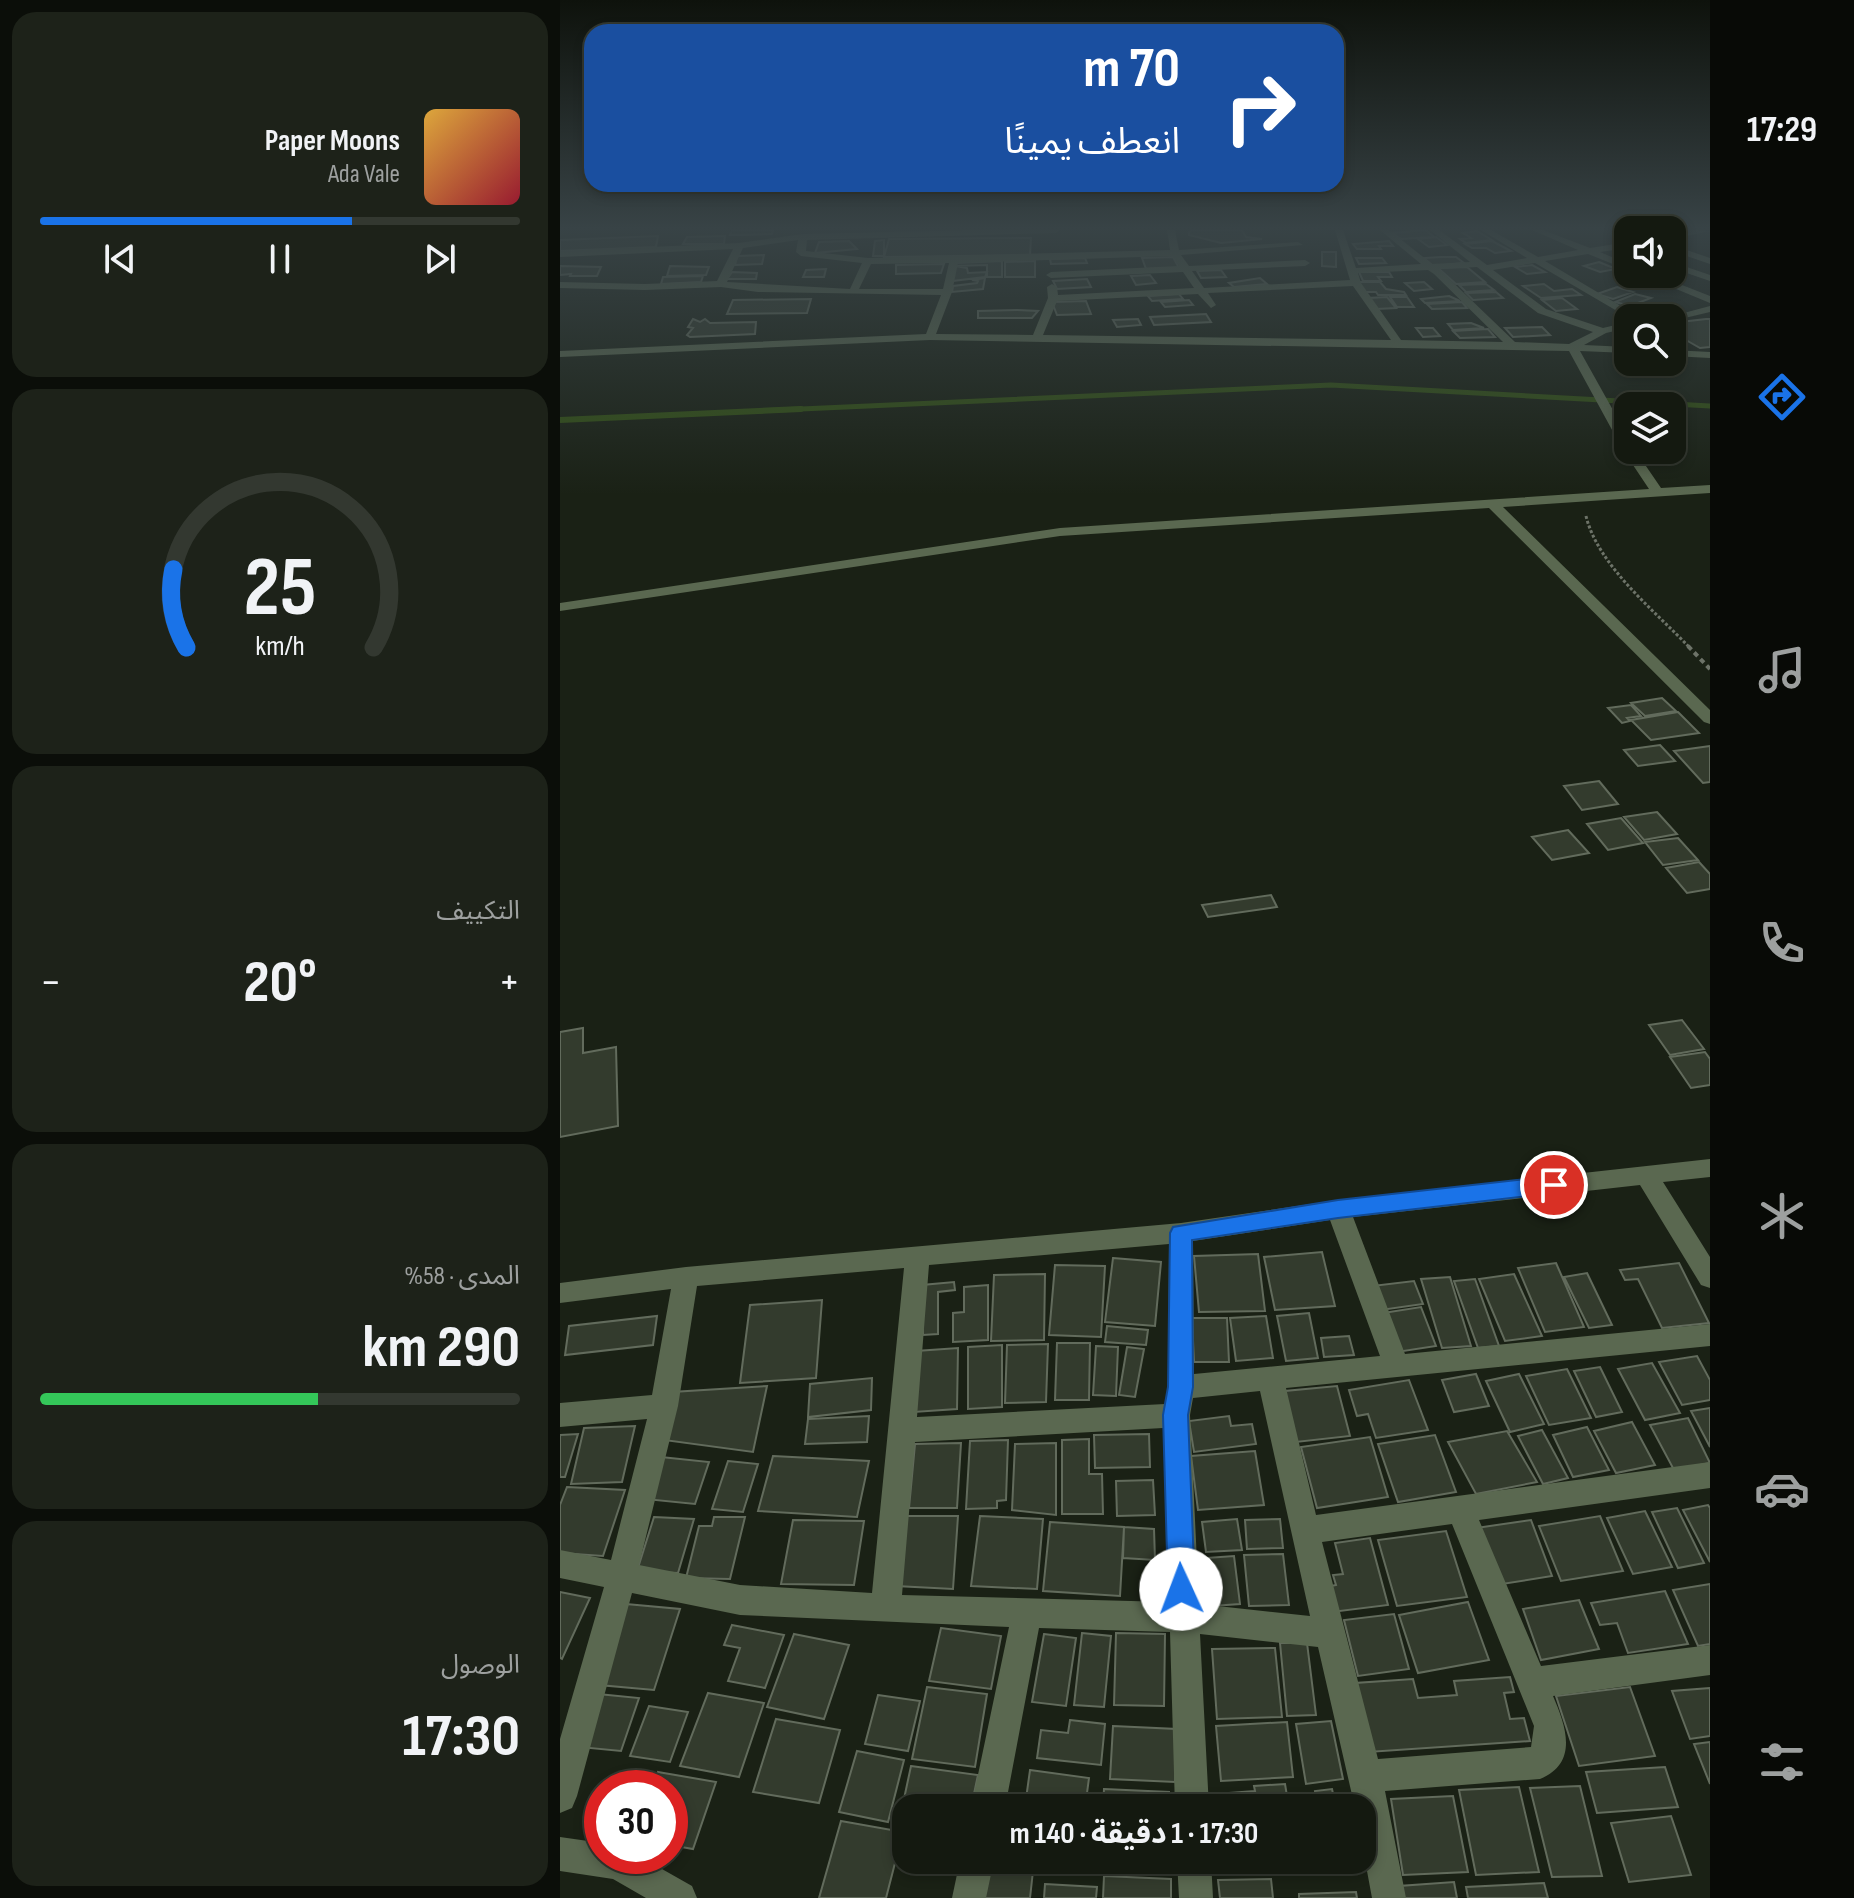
<!DOCTYPE html>
<html lang="ar">
<meta charset="utf-8">
<style>
body{margin:0;font-family:"Sofia Sans Condensed","Noto Sans Arabic",sans-serif;background:#1d2219;color:#f1f3f6;direction:rtl;height:100vh;display:flex;flex-direction:column;font-size:30px;white-space:nowrap}
*{box-sizing:border-box;margin:0}
p{font-size:26px;color:#9da09f}
.icon{flex:none;width:44px;height:44px;fill:none;stroke:currentColor;stroke-width:2;stroke-linecap:round;stroke-linejoin:round}
.map{position:relative;flex:1;overflow:hidden;direction:ltr}
.panel{display:flex;flex-direction:column;gap:12px;padding:12px;background:#0b0e09;width:560px}
.panel>*{flex:none}
.top-card{position:absolute;left:24px;top:24px;width:760px;height:168px;border-radius:24px;box-shadow:0 4px 12px #0003,0 0 0 2px #333830;direction:rtl;background:#1a4fa0;color:#fff;overflow:hidden}
.controls{position:absolute;left:1054px;top:216px;display:grid;gap:16px}
.controls a{display:grid;place-items:center;width:72px;height:72px;border-radius:16px;background:#141910;box-shadow:0 4px 12px #0003,0 0 0 2px #333830;font-size:40px}
.speed{position:absolute;left:24px;top:1770px;display:flex;gap:16px;font-size:40px;font-weight:700;text-align:center}
.speed>*{display:grid;place-content:center;width:104px;height:104px;border-radius:50%;background:#141910;box-shadow:0 4px 12px #0003,0 0 0 2px #333830;line-height:1}
.speed .limit{border:12px solid #d22;background:#fff;color:#111}
.pin{position:absolute;display:grid;place-items:center;width:68px;height:68px;color:#fff;margin:-34px;border:4px solid #fff;border-radius:50%;box-shadow:0 2px 8px #0007}
.me{position:absolute;width:88px;margin:-44px;rotate:358deg;stroke-linejoin:round;filter:drop-shadow(0 0 6px #0008)}
.turn{display:flex;align-items:center;gap:28px;height:168px;padding:0 32px;font-size:36px}
.turn .icon{width:104px;height:104px;stroke-width:2.5}
.turn b{display:block;font-size:56px;line-height:68px}
.big{font-size:60px;font-weight:700;line-height:1.1}
.panel .card{flex:1;display:flex;flex-direction:column;justify-content:center;gap:12px;min-width:0;padding:0 28px;border-radius:24px;background:#1d2219}
.panel .dial{align-items:center;gap:0}
.dial svg{height:208px;overflow:visible;fill:none;stroke:#333830;stroke-width:7;stroke-linecap:round;text-anchor:middle}
.dial text{fill:#f1f3f6;stroke:none}
.song{display:flex;align-items:center;gap:24px}
.cover{width:96px;height:96px;border-radius:12px;background:linear-gradient(135deg,hsl(40 70% 55%),hsl(350 70% 35%))}
.played{height:8px;border-radius:4px;background:linear-gradient(90deg,#1a73e8 65%,#333830 65%)}
.keys{display:flex;justify-content:space-around;direction:ltr}
.heat{display:flex;justify-content:space-between;align-items:center;font-size:44px;direction:ltr}
.charge{height:12px;border-radius:6px;background:linear-gradient(90deg,#34c759 58%,#333830 0)}
.trip{position:absolute;left:332px;top:1794px;width:484px;height:80px;border-radius:24px;background:#141910;box-shadow:0 4px 12px #0003,0 0 0 2px #333830;font-weight:700;line-height:80px;text-align:center;direction:rtl}
main{display:flex;flex:1;min-height:0}
.tab-bar{display:flex;flex-direction:column;width:144px;justify-content:space-around;align-items:center;background:#080a06;color:#9da09f}
.tab-bar .icon{width:56px;height:56px}
.tab-bar .on{color:#1a73e8}
.tab-bar b{font-size:36px;color:#f1f3f6}
.map>svg:first-child{display:block}
</style>
<main>
<nav class="tab-bar">
<b>17:29</b>
<svg class="icon on" aria-label="directions" viewBox="0 0 24 24"><path d="M12 3l9 9-9 9-9-9zM9 14v-3h6M13 9l2 2-2 2"/></svg>
<svg class="icon" aria-label="music" viewBox="0 0 24 24"><path d="M9 18V5l10-2v13"/><circle cx="6" cy="18" r="3"/><circle cx="16" cy="16" r="3"/></svg>
<svg class="icon" aria-label="phone" viewBox="0 0 24 24"><path d="M5 4h4l2 5-3 2q2 4 5 5l2-3 5 2v4C11 20 4 13 5 4z"/></svg>
<svg class="icon" aria-label="climate" viewBox="0 0 24 24"><path d="M12 3v18M4 7l16 10M4 17L20 7"/></svg>
<svg class="icon" aria-label="car" viewBox="0 0 24 24"><path d="M5 17H2v-5l4-1 3-4h7l3 4 3 1v5h-3M9 17h6M6 11h13"/><circle cx="7" cy="17" r="2"/><circle cx="17" cy="17" r="2"/></svg>
<svg class="icon" aria-label="filters" viewBox="0 0 24 24"><path d="M4 7h16M4 17h16"/><circle cx="9" cy="7" r="2"/><circle cx="15" cy="17" r="2"/></svg>
</nav>
<div class="map">
<svg width="1150" height="1898" viewBox="0 0 1150 1898">
<rect width="100%" height="100%" fill="#1a2115"/>
<g fill="none" stroke-linecap="round" stroke-linejoin="round">
<path stroke="#324e16" stroke-width="5" d="M197,411L771,385L1150,406"/>
<path stroke="#324e16" stroke-width="6" d="M0,420L241,409"/>
</g>
<path fill="#333b2d" stroke="#626b5c" stroke-width="2" d="M172,230H213L212,234L181,235H170Z
M633,230H682L686,237L702,239L661,243L629,235V232Z
M866,230L874,237L841,239L832,233Z
M917,231L932,240L906,243L900,239L911,238L903,233Z
M98,236L96,247L0,251V240Z
M165,236L164,244H123L127,237Z
M876,237L887,245L869,247L858,239Z
M471,238L470,255L324,257L329,239Z
M324,240V256H313L315,241Z
M289,241L297,249L255,253L259,242Z
M829,241L833,246H819L821,249H797L793,244Z
M932,241L951,251L935,253L926,248H912L905,244Z
M762,252H776V267L762,266Z
M204,255L202,264L175,265L177,256Z
M613,257L619,268L586,269L582,258Z
M881,257H896L904,263L873,266L864,258Z
M525,258L527,263L491,264L490,259Z
M796,258H822L826,263L799,264Z
M442,261V277H427V265L395,266V263Z
M475,261V277H445V262Z
M1039,262L1056,269L1040,272L1024,266Z
M384,264L381,273L336,274V265Z
M972,265L985,272L967,274L955,267Z
M0,266L41,267L37,276H10L11,274L0,275Z
M110,266L149,267L146,275L107,276Z
M395,266L407,268L408,273L427,272L425,277L392,281Z
M907,267L925,282L896,284L878,268Z
M266,269L264,277H243L246,270Z
M661,270L666,277L641,278L637,271Z
M172,272L197,273L196,279H167Z
M799,272H829L832,277H818L821,281H803Z
M590,275L596,283L576,285L571,276Z
M143,276L141,282L101,284L103,277Z
M425,278L423,289L392,292L393,286L417,283L418,281L412,280Z
M700,278L707,284L674,287L669,283Z
M527,279L531,287L497,289L493,281Z
M799,282H820L826,289L844,292L846,295H818L816,292H803Z
M864,282L872,289L854,291L845,283Z
M926,284L934,290L906,292L899,285Z
M984,284L994,291L1012,289L1021,295L981,298L963,286Z
M1057,287L1073,292L1053,299L1037,294Z
M936,292L943,298L913,300L906,293Z
M619,294L623,299L592,301L588,296Z
M1075,294L1091,298L1070,306L1055,302Z
M889,296L900,301L865,303L861,299Z
M827,297L836,308L816,309L808,298Z
M830,297H847L854,307H837Z
M1002,298L1017,309L996,311L982,300Z
M251,299L247,313L167,314L173,300Z
M629,300L633,305L605,307L601,302Z
M526,301L531,314L497,315L492,302Z
M902,302L907,308L872,309L867,304Z
M457,310L478,311L472,318H418V311Z
M646,314L651,322L594,325L590,317Z
M133,319L140,322L145,319L150,323L196,322L195,334L130,337L127,335L133,328L128,327Z
M578,319L581,325L557,327L553,320Z
M1146,319H1150V347L1140,348L1112,332V323Z
M911,323L924,328L893,330L888,324Z
M982,327L990,335L953,337L945,328Z
M856,328H873L880,336L863,337Z
M928,329L935,337L900,338L893,331Z
M1102,698L1116,711L1085,716L1071,703Z
M1071,705L1081,716L1067,718L1070,721L1062,723L1048,708Z
M1118,712L1139,733L1091,740L1071,720Z
M1100,745L1115,761L1078,766L1064,750Z
M1150,746V782L1143,783L1114,751Z
M1039,781L1058,804L1022,810L1004,786Z
M1097,812L1117,834L1084,840L1064,817Z
M1061,818L1083,843L1048,850L1027,824Z
M1008,830L1029,853L992,860L972,837Z
M1118,838L1138,860L1103,865L1085,842Z
M1139,862L1150,874V889L1127,893L1106,868Z
M711,895L717,907L648,917L642,905Z
M1122,1020L1144,1049L1110,1055L1089,1025Z
M23,1028V1053L56,1047L58,1126L0,1137V1032Z
M1145,1052L1150,1059V1085L1131,1088L1110,1057Z
M762,1252L775,1306L715,1310L704,1257Z
M698,1254L705,1311L639,1312L634,1256Z
M553,1258L601,1262L595,1326L545,1322Z
M996,1263L1024,1327L985,1332L958,1268Z
M1119,1263L1149,1323L1102,1328L1078,1279L1065,1280L1060,1270Z
M495,1265L545,1266L541,1337L489,1335Z
M1027,1273L1052,1325L1029,1328L1004,1277Z
M485,1274L484,1340L431,1341L434,1275Z
M954,1274L982,1336L945,1341L919,1279Z
M890,1277L911,1346L882,1348L861,1279Z
M915,1279L939,1346L918,1348L894,1281Z
M854,1281L863,1304L821,1310L812,1286Z
M394,1282L395,1290L378,1292V1334L363,1335L362,1285Z
M428,1285V1340L393,1342V1313L404,1312V1287Z
M262,1300L256,1378L180,1383L190,1305Z
M861,1307L876,1346L837,1352L823,1313Z
M749,1313L758,1358L726,1361L717,1316Z
M97,1316L93,1345L5,1355L9,1326Z
M706,1316L713,1358L676,1361L670,1318Z
M632,1318H667L669,1362H634Z
M547,1326L588,1330L586,1345L545,1342Z
M789,1336L794,1355L764,1357L761,1338Z
M497,1343H530L529,1400H495Z
M488,1344L486,1402L445,1403L447,1345Z
M442,1345V1407L408,1409V1347Z
M536,1346L558,1347L556,1396L533,1395Z
M567,1347L584,1349L575,1397L559,1395Z
M398,1348L397,1409L354,1412L356,1351Z
M1137,1356L1150,1380V1400L1122,1405L1099,1362Z
M1092,1363L1120,1413L1085,1420L1058,1369Z
M1040,1367L1062,1412L1036,1417L1014,1371Z
M1007,1369L1031,1418L989,1425L966,1376Z
M916,1374L929,1406L894,1412L882,1380Z
M959,1374L984,1424L950,1432L926,1381Z
M312,1378L311,1410L248,1417L250,1384Z
M849,1380L868,1430L816,1438L808,1414L797,1416L789,1390Z
M207,1386L193,1452L104,1440L112,1392Z
M777,1386L790,1436L736,1442L725,1391Z
M1150,1408V1447L1131,1411Z
M309,1416L307,1442L245,1444L248,1419Z
M669,1416L671,1426L692,1424L696,1444L634,1452L629,1421Z
M1128,1418L1150,1463L1114,1470L1090,1425Z
M1072,1422L1095,1465L1056,1473L1034,1431Z
M75,1426L62,1482L11,1484L24,1428Z
M1027,1427L1049,1470L1013,1477L993,1435Z
M982,1430L1008,1478L983,1484L958,1436Z
M947,1431L977,1482L916,1494L888,1442Z
M18,1434L5,1477H0V1435Z
M589,1434L590,1467L535,1468L534,1435Z
M875,1435L896,1492L838,1502L818,1444Z
M810,1437L828,1497L757,1508L741,1447Z
M529,1439V1474H542L543,1514H502V1440Z
M448,1440L446,1500L437,1501V1508L406,1509L410,1441Z
M401,1443L397,1508H349L355,1444Z
M496,1443V1515L452,1510L455,1444Z
M695,1451L704,1505L638,1510L631,1456Z
M213,1456L309,1461L297,1517L198,1511Z
M101,1457L149,1462L135,1504L85,1499Z
M168,1461L198,1464L183,1512L152,1509Z
M593,1480L595,1515L557,1516L556,1481Z
M7,1487L65,1490L43,1556L0,1553V1505Z
M1148,1505L1150,1508V1562L1123,1510Z
M1117,1508L1144,1563L1118,1568L1092,1512Z
M1085,1511L1112,1567L1073,1574L1047,1518Z
M344,1516H398L393,1589L336,1586Z
M420,1516L483,1519L477,1589L411,1586Z
M1040,1516L1063,1571L1001,1581L979,1526Z
M94,1517L134,1519L118,1573L77,1571Z
M154,1517H185L170,1579L126,1578L139,1526H152Z
M677,1519L682,1550L646,1552L642,1522Z
M720,1519L723,1548L687,1549L685,1520Z
M233,1520L304,1521L294,1585L221,1584Z
M971,1520L992,1576L936,1585L916,1528Z
M490,1522L564,1527L560,1596L483,1591Z
M564,1527L594,1529L595,1560L563,1558Z
M886,1531L907,1597L837,1606L818,1540Z
M810,1538L828,1605L772,1612L766,1587L776,1585L773,1575L783,1574L775,1543Z
M723,1554L729,1605L689,1606L684,1555Z
M674,1556L680,1604L638,1607L633,1559Z
M1150,1584V1644L1138,1646L1113,1590Z
M1105,1591L1128,1644L1068,1653L1057,1623L1040,1625L1031,1603Z
M0,1592L30,1598L2,1659L0,1658Z
M1019,1600L1039,1649L981,1660L963,1609Z
M908,1602L929,1660L858,1673L839,1615Z
M66,1604L120,1609L94,1690L39,1685Z
M834,1614L849,1669L798,1676L784,1620Z
M172,1625L224,1635L205,1688L168,1681L180,1648L164,1645Z
M381,1628L441,1636L431,1689L369,1681Z
M522,1633L551,1636L544,1707L514,1705Z
M556,1633L605,1634L604,1706L554,1705Z
M234,1634L289,1645L264,1719L207,1707Z
M484,1634L516,1638L506,1706L472,1702Z
M720,1643H747L756,1715L727,1716Z
M715,1648L722,1717L657,1719L652,1649Z
M950,1677L954,1692L944,1693L950,1719L964,1718L970,1741L808,1752L795,1683L853,1679L858,1698L897,1695L894,1681Z
M367,1687L427,1694L415,1767L352,1759Z
M1070,1687L1095,1756L1019,1766L996,1696Z
M1150,1688V1736L1130,1739L1112,1691Z
M148,1693L204,1703L179,1777L120,1766Z
M38,1694L79,1698L61,1751L19,1747Z
M318,1695L360,1701L348,1751L305,1744Z
M89,1706L128,1712L110,1762L70,1756Z
M216,1719L280,1730L259,1803L193,1792Z
M510,1720L545,1724L541,1765L477,1758L481,1730L508,1733Z
M771,1721L783,1779L746,1784L736,1724Z
M727,1722L733,1777L661,1781L656,1726Z
M553,1726L617,1729L615,1782L550,1779Z
M1150,1742V1784L1134,1744Z
M297,1751L344,1760L328,1822L279,1812Z
M351,1766L418,1775L411,1808H346V1828L338,1827Z
M1105,1767L1118,1807L1037,1813L1026,1772Z
M470,1770L529,1778L525,1808L465,1806Z
M98,1772L156,1782L133,1849L110,1845V1788H92Z
M725,1784L727,1796L720,1797L721,1808H672L670,1793L695,1791L694,1786Z
M1020,1786L1042,1876L992,1877L970,1788Z
M959,1787L979,1872L916,1875L899,1790Z
M544,1789L609,1792L608,1808H543Z
M772,1789L776,1808H743L751,1807L750,1799L756,1798L755,1791Z
M893,1796L908,1872L843,1875L831,1799Z
M1111,1816L1131,1875L1069,1882L1051,1823Z
M281,1821L343,1832L326,1898H259Z
M427,1860H447L446,1868L473,1871L470,1898H421Z
M541,1860H618V1866L541,1865Z
M671,1860H704V1865L671,1868Z
M714,1860H786L787,1864L717,1874Z
M544,1876L611,1879V1898H543Z
M711,1879L713,1898H660L658,1880Z
M894,1882L897,1898H841L839,1886Z
M984,1883L988,1898H908L906,1887Z
M485,1884L537,1887L536,1898H484Z
M796,1892L797,1898H739V1894Z"/>
<g fill="none" stroke-linecap="round" stroke-linejoin="round">
<path stroke="#6d7368" stroke-width="3" stroke-dasharray="3 2" stroke-linecap="butt" d="M1026,516C1038,566 1095,611 1130,648"/>
<path stroke="#6d7368" stroke-width="4" stroke-dasharray="5 4" stroke-linecap="butt" d="M1128,646L1150,669"/>
<path fill="#5a6850" fill-rule="evenodd" d="M417,230H500L496,233L247,240L246,251L308,258L610,250L607,230H615L619,250L738,242L743,245L621,255L629,266L745,260L750,263L745,266L632,271L644,288L790,280L775,230H783L796,268L861,264L820,230H829L872,264L910,262L870,230H879L927,265L967,258L921,230H931L978,257L1018,250L972,230H983L1030,248L1068,242V248L1040,252L1068,264V270L1028,254L985,261L1081,318H1069L975,263L933,270L986,309L1043,328L1068,322V328L1046,333L1024,345L1068,347V353L1020,351L1068,437V450H1075L1101,488L1150,485V493L943,507L1150,710V724L1144,722L929,508L500,536L0,611V603L500,528L1089,489L1063,450L1009,351L370,340L0,357V351L366,334L381,295L198,292L161,287L85,290L0,288V282L85,284L157,281L173,249L0,257V251L179,243L243,234ZM238,240L236,252L241,256L302,263L290,289L167,282L183,248ZM612,256L619,266L491,272L486,275L491,278L623,272L634,288L498,295L497,287L492,284L487,287L488,298L473,335L376,334L392,292L398,263ZM389,263L383,289H299L311,264ZM917,267L978,313L1033,332L1009,344L955,342L879,269ZM868,270L874,274L943,342L841,340L801,283L798,273ZM793,286L831,340L483,335L497,301L638,294L651,308L656,305L648,293Z
M1133,230L1150,231L1112,239V233Z
M1112,245L1150,258V264L1112,251Z
M1112,262L1150,275V281L1112,268Z
M1080,274H1094L1150,296V303Z
M1150,306V312L1112,321V318H1105Z
M1112,350L1150,352V358L1112,356Z
M1150,1159V1177L1103,1182L1150,1257V1288L1141,1285L1080,1185L793,1217L845,1354L1150,1324V1346L726,1388L756,1515L1150,1462V1488L919,1520L981,1666L1150,1645V1675L993,1696C1006,1726 1019,1763 980,1779L825,1791L846,1898H812L802,1844V1808H795L758,1647L640,1634L649,1808H615L610,1632L479,1628L445,1808H411L449,1627L180,1615L72,1593L17,1796L12,1808L0,1813V1739L44,1587L0,1578V1550L51,1560L87,1419L0,1427V1403L92,1395L111,1289L0,1303V1283L126,1267L621,1223L778,1200ZM770,1220L820,1356L634,1374L633,1241ZM609,1244L608,1387L605,1404L357,1417L369,1265ZM344,1268L312,1593L180,1585L79,1565L118,1406L137,1286ZM700,1391L750,1616L639,1604L630,1415L633,1398ZM603,1428L609,1602L342,1595L355,1442ZM892,1524L974,1726L971,1747L818,1759L762,1542Z
M0,1837L42,1843V1856H79L132,1886L137,1898H86L53,1879L0,1871Z
M400,1860H434L426,1898H392Z
M617,1860H651L653,1898H619Z"/>
</g>
<linearGradient id="sky" x2="0" y2="1"><stop stop-color="#0e120c"/><stop offset="0.46" stop-color="#384346"/><stop offset="1" stop-color="#384346" stop-opacity="0"/></linearGradient>
<rect width="1150" height="495" fill="url(#sky)"/>
<path fill="#1a73e8" stroke="#114b97" stroke-width="2" d="M994,1176L1001,1179L1004,1185L1001,1191L994,1193L778,1218L632,1240L633,1387L628,1415L635,1589L631,1598L621,1602L612,1598L608,1589L603,1415L608,1387L610,1233L613,1227L778,1200Z"/>
</svg>
<div class="controls">
<a><svg class="icon" aria-label="sound" viewBox="0 0 24 24"><path d="M4 9h4l5-4v14l-5-4H4zM17 9q2 3 0 6"/></svg></a>
<a><svg class="icon" aria-label="search" viewBox="0 0 24 24"><circle cx="10" cy="10" r="6"/><path d="M15 15l6 6"/></svg></a>
<a><svg class="icon" aria-label="layers" viewBox="0 0 24 24"><path d="M12 4l9 5-9 5-9-5zM3 14l9 5 9-5"/></svg></a>
</div>
<div class="speed"><div class="limit">30</div></div>
<div class="pin" style="left:994px;top:1185px;background:#d93025"><svg class="icon" aria-label="arrive" viewBox="0 0 24 24"><path d="M6 21V4h12l-3 4 3 4H6"/></svg></div>
<svg class="me" style="left:621px;top:1589px" viewBox="-20 -20 40 40"><circle r="19" fill="#fff"/><path d="M0-13L10 11 0 6-10 11z" fill="#1a73e8"/></svg>
<div class="trip">17:30 · 1 دقيقة · 140 m</div>
<div class="top-card">
<div class="turn"><svg class="icon" aria-label="right" viewBox="0 0 24 24"><path d="M7 20v-9h11M14 6l5 5-5 5"/></svg><div><b>70 m</b>انعطف يمينًا</div></div>
</div>
</div>
<section class="panel">
<div class="card">
<div class="song"><i class="cover"></i><div><b>Paper Moons</b><p>Ada Vale</p></div></div>
<div class="played"></div>
<div class="keys"><svg class="icon" aria-label="previous" viewBox="0 0 24 24"><path d="M18 5L8 12l10 7zM5 5v14"/></svg><svg class="icon" aria-label="pause" viewBox="0 0 24 24"><path d="M8 5v14M16 5v14"/></svg><svg class="icon" aria-label="next" viewBox="0 0 24 24"><path d="M6 5l10 7-10 7zM19 5v14"/></svg></div>
</div>
<div class="card dial"><svg viewBox="0 0 100 80">
<path d="M14 69A42 42 0 1 1 86 69"/>
<path d="M14 69A42 42 0 0 1 9 39" stroke="#1a73e8"/>
<text x="50" y="56" font-size="32" font-weight="700">25</text>
<text x="50" y="72" font-size="11">km/h</text>
</svg></div>
<div class="card"><p>التكييف</p>
<div class="heat"><a>−</a><b class="big">20°</b><a>+</a></div>
</div>
<div class="card"><p>المدى · 58%</p><b class="big">290 km</b><div class="charge"></div></div>
<div class="card"><p>الوصول</p><b class="big">17:30</b></div>
</section>
</main>
